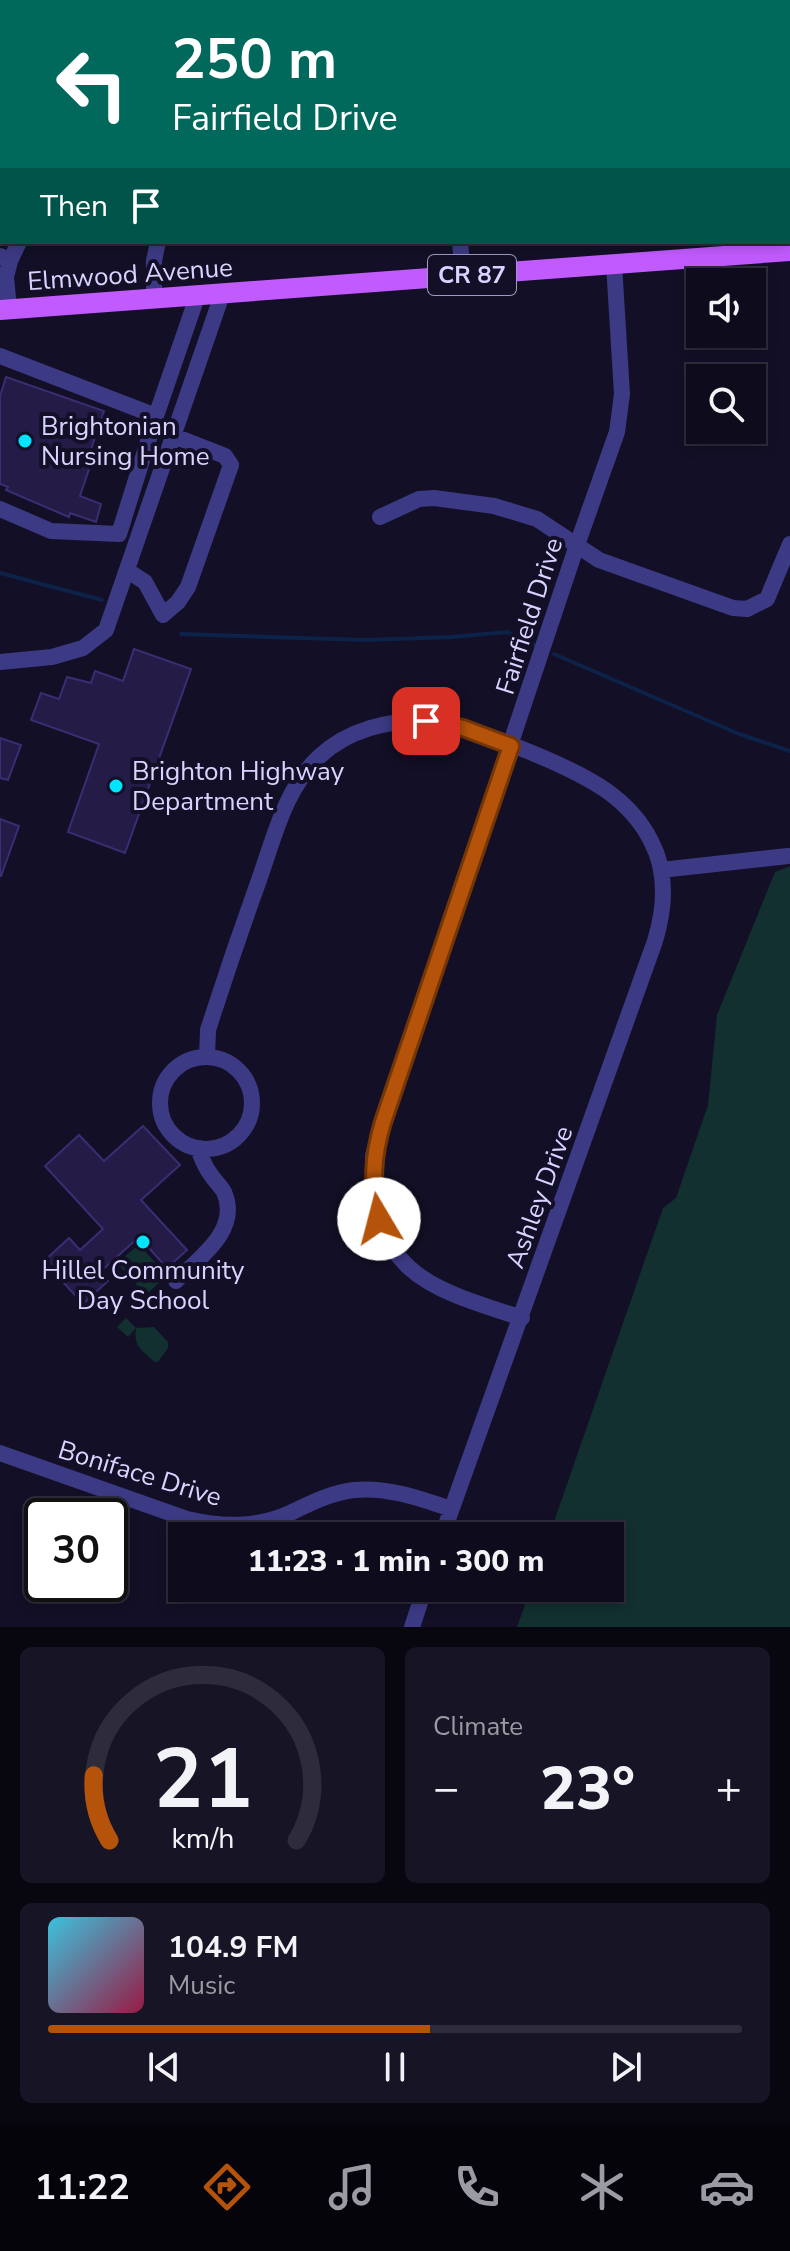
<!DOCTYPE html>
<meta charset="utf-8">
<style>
body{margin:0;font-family:"Nunito Sans",sans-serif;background:#171425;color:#f1f3f6;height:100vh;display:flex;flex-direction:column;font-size:30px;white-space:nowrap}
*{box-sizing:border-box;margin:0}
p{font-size:26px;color:#9b9ba3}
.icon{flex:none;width:44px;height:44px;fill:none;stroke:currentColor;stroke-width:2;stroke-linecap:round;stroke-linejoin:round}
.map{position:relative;height:1627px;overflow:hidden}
.sheet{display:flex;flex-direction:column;gap:20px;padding:20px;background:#08060f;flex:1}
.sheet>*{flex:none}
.banner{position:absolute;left:0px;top:0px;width:790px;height:244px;box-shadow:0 4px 12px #0003,0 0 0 2px #2e2b3b;background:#00695c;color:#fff;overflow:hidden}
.fabs{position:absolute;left:686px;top:268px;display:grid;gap:16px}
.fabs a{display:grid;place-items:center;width:80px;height:80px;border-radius:0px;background:#0e0b1c;box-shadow:0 4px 12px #0003,0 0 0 2px #2e2b3b;font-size:40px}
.speed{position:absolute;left:24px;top:1498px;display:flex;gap:16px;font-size:40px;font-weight:700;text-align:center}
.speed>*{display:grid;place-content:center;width:104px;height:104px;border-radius:50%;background:#0e0b1c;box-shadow:0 4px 12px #0003,0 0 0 2px #2e2b3b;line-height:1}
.speed .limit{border:4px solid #111;border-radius:12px;background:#fff;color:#111}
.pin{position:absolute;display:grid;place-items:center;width:68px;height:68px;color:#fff;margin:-34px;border-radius:16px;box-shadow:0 4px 12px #0006}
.me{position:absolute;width:88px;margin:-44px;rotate:352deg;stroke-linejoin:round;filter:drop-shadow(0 0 6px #0008)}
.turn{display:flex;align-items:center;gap:28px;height:168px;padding:0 40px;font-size:36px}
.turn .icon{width:104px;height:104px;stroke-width:2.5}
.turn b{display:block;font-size:56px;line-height:68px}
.then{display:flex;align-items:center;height:76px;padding:0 40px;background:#0003;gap:16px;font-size:30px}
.big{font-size:60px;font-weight:800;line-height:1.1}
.sheet .widget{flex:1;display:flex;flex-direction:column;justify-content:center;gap:12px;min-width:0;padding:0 28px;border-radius:12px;background:#171425}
.sheet .dial{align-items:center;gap:0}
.dial svg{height:208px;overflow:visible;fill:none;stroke:#2e2b3b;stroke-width:7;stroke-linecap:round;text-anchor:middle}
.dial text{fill:#f1f3f6;stroke:none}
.song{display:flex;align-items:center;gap:24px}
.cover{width:96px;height:96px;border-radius:12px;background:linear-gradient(135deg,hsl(190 70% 55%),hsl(340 70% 35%))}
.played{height:8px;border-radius:4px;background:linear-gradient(90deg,#b45309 55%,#2e2b3b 55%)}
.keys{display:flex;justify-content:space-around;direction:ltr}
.heat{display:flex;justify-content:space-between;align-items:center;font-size:44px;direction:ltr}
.sheet .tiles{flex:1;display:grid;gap:20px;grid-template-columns:1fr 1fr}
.widget:last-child{grid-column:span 2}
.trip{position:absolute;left:168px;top:1522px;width:456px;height:80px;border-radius:0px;background:#0e0b1c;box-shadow:0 4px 12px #0003,0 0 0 2px #2e2b3b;font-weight:800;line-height:80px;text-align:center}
.menu{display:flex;height:128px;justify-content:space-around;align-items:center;background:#06040b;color:#9b9ba3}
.menu .icon{width:56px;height:56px}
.menu .current{color:#b45309}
.menu b{font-size:36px;color:#f1f3f6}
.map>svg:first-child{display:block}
</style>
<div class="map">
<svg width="790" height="1627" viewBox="0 0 790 1627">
<rect width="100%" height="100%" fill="#130f26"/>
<path fill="#12302f" d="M790,866V1627H517L531,1588H610V1536H549L663,1208L676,1198L708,1105L717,1015L775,872Z
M136,1247L142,1248L167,1275L146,1295L117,1263Z
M126,1318L136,1328L154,1327L168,1342V1348L158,1362H155C142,1351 133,1346 136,1328L128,1337L117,1327Z"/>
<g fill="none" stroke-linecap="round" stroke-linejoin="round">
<path stroke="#0c2248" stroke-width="4" d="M0,573L102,600
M181,634L365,640L452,637L507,632L535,645
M554,654L739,734L790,751"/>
</g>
<path fill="#241b47" stroke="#3b2d73" stroke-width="2" d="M6,377L104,411L85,467L89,469L80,496L101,504L96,522L70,513L69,517L6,490L8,487L0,484V396Z
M134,649L191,669L125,853L68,832L99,744L31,720L41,693L59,699L67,677L91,683L95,671L123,681Z
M0,738L21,745L8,780L0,778Z
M0,819L19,826L1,876H0Z
M143,1126L180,1165L141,1200L187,1250L167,1268L139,1237L100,1272L108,1281L83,1304L44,1261L69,1238L80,1250L103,1229L45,1166L79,1135L104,1161Z"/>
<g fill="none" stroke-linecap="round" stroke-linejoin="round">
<path stroke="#3d3a85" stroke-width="16" d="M205,2V0
M475,2V0
M0,89L2,90
M460,242L463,276
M0,256L10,261L6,277L9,309
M10,261L19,242
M154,297V261L158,242
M0,356L156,416L198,294
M0,509L51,531L119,534L156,416
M380,517L419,499L434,498L494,506L537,519L599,560L733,608L747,609L767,599L790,544
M128,571L145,582L163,615L178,602L188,587L231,465L225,456L174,436
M0,662L52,657L83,648L106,630L223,292
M661,870L788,856
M207,1057L208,1030C224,980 241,930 259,880C274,838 285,788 320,756C348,730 389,719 427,722C470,724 571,766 607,791C625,804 641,821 651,841C668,873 665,908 655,941L442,1536
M160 1103a46 46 0 1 1 92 0a46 46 0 1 1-92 0Z
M176,1281C199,1258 241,1230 224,1192C220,1185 213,1179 209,1172C204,1165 201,1156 198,1149
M522,1318C425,1287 371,1272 373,1155L577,545L617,432L622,394L614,264
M0,1453L187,1519C222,1527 256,1528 290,1513C311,1503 330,1493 354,1490C388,1487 419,1498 451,1509
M412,1627L425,1588"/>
<path stroke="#c25bff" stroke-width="20" d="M0,310L790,251"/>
</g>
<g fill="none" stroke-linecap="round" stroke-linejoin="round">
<g stroke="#753606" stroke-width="20">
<path id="route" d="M379,1219C372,1182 372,1159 383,1122L511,746L463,728L426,721"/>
</g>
<use href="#route" stroke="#b45309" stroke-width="14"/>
</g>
<g fill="#00e5ff" stroke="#130f26" stroke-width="3">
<circle cx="25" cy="441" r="8"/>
<circle cx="116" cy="786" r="8"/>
<circle cx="143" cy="1242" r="8"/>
</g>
<g text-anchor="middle" stroke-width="8" stroke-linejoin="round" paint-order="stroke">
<rect fill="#130f26" stroke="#9e99be" stroke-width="2" x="428" y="255" width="88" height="40" rx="6"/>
<g font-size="24" font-weight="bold" fill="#d9d4ff">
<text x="472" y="283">CR 87</text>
</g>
<g font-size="26" fill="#d9d4ff" stroke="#130f26">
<text transform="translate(130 274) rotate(-4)" y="9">Elmwood Avenue</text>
<text transform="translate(529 616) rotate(-72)" y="9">Fairfield Drive</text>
<text transform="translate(539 1197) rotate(-70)" y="9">Ashley Drive</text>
<text transform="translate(140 1473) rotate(17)" y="9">Boniface Drive</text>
</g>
<g font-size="26" fill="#d9d4ff" stroke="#130f26" text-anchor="start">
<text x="41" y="435">Brightonian<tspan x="41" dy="30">Nursing Home</tspan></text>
<text x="132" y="780">Brighton Highway<tspan x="132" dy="30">Department</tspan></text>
<text x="143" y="1279" text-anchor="middle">Hillel Community<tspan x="143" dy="30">Day School</tspan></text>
</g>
</g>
</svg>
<div class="fabs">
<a><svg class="icon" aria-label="sound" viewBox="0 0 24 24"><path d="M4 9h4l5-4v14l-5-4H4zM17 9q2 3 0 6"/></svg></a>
<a><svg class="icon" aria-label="search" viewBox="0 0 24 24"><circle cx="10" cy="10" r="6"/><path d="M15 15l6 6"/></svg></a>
</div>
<div class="speed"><div class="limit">30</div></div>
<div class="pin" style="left:426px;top:721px;background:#d93025"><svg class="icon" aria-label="arrive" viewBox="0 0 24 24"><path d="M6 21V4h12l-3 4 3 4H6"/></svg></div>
<svg class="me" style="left:379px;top:1219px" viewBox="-20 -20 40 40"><circle r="19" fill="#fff"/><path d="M0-13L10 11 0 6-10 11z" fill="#b45309"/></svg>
<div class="trip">11:23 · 1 min · 300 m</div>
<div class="banner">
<div class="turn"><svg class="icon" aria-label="left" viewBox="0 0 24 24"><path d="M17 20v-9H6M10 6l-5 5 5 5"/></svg><div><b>250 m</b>Fairfield Drive</div></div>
<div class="then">Then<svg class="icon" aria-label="arrive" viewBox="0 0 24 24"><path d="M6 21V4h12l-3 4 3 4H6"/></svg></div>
</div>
</div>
<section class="sheet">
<div class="tiles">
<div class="widget dial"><svg viewBox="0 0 100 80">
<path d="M14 69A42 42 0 1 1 86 69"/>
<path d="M14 69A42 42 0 0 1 8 44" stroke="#b45309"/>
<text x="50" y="56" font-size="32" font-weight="700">21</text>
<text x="50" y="72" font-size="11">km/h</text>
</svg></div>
<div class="widget"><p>Climate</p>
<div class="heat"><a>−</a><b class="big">23°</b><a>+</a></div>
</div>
<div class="widget">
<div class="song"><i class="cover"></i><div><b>104.9 FM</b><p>Music</p></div></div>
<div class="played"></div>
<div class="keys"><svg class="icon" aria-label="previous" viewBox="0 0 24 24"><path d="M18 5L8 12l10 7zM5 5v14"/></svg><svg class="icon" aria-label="pause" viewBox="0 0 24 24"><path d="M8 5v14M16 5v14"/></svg><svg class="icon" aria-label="next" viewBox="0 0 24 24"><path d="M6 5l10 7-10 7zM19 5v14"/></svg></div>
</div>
</div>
</section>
<nav class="menu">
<b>11:22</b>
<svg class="icon current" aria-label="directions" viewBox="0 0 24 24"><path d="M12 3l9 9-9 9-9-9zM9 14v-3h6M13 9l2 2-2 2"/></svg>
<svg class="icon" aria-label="music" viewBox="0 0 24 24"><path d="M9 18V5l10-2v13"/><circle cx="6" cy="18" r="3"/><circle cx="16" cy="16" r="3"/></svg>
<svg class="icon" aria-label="phone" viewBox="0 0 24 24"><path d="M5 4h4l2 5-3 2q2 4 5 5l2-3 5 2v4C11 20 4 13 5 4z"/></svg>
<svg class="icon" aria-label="climate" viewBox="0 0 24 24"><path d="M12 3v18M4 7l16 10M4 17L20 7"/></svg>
<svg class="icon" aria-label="car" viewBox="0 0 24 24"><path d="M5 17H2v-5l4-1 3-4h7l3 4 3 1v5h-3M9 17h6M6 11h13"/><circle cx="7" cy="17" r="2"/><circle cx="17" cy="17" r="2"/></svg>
</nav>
